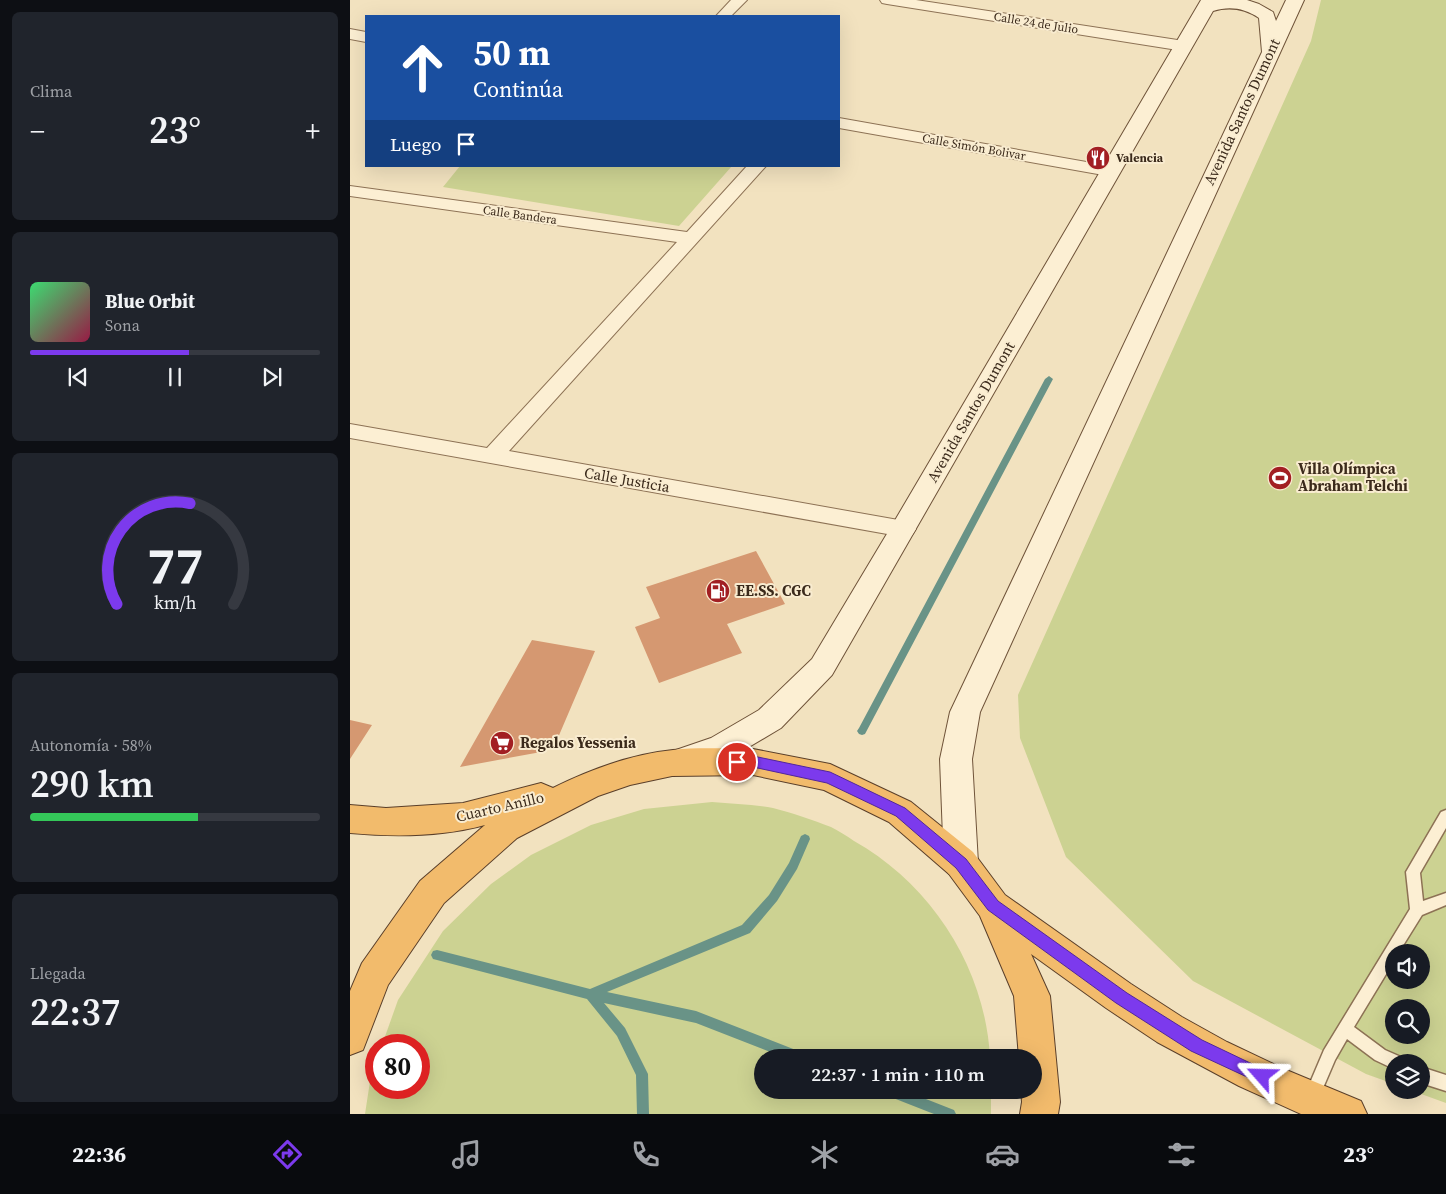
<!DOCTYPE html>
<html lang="es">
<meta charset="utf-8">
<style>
body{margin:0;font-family:"Source Serif 4",serif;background:#20242c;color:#f1f3f6;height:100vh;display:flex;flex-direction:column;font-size:19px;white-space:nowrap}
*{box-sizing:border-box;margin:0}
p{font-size:16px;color:#9ea1a6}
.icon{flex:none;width:28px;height:28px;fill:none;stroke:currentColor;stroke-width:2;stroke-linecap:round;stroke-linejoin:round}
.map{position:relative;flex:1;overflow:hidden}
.details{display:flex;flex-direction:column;gap:12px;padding:12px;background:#0d0f14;width:350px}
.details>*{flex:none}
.banner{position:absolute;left:15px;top:15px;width:475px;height:152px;border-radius:0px;box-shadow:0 5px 20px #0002;background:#1a4fa0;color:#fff;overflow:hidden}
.tools{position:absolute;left:1035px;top:944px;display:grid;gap:10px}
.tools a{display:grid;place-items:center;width:45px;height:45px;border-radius:50%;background:#171b24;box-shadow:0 5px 20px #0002;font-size:25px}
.speed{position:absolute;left:15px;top:1034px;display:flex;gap:10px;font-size:25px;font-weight:700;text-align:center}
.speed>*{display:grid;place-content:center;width:65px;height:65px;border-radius:50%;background:#171b24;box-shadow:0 5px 20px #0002;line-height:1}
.speed .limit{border:8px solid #d22;background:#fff;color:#111}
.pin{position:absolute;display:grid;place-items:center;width:42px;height:42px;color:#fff;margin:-21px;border:2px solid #fff;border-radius:50%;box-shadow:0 1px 5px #0007}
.me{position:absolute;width:55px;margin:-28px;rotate:295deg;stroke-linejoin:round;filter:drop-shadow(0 0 4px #0008)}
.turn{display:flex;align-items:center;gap:18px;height:105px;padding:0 25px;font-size:22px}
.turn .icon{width:65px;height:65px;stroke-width:2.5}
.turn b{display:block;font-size:35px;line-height:42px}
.then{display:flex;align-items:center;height:48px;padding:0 25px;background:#0003;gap:10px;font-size:19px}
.big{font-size:38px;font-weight:600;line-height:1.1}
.details .widget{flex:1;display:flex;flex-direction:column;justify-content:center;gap:8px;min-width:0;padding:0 18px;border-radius:8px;background:#20242c}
.details .dial{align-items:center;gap:0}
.dial svg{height:130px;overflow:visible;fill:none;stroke:#363941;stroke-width:7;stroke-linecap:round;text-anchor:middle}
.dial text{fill:#f1f3f6;stroke:none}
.song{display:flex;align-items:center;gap:15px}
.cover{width:60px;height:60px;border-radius:8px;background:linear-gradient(135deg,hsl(140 70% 55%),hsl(340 70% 35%))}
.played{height:5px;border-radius:2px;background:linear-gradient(90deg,#7c3aed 55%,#363941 55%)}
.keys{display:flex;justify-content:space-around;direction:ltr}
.heat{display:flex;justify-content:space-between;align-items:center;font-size:28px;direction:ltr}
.charge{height:8px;border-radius:4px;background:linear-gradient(90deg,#34c759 58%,#363941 0)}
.trip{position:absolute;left:404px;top:1049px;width:288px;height:50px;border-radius:25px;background:#171b24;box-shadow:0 5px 20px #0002;font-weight:600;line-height:50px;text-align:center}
.tabs{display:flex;height:80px;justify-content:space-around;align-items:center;background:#090b0e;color:#9ea1a6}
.tabs .icon{width:35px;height:35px}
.tabs .current{color:#7c3aed}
.tabs b{font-size:22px;color:#f1f3f6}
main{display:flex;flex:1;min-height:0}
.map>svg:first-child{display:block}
</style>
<main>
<section class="details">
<div class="widget"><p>Clima</p>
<div class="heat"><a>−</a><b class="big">23°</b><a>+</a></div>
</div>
<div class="widget">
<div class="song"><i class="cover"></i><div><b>Blue Orbit</b><p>Sona</p></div></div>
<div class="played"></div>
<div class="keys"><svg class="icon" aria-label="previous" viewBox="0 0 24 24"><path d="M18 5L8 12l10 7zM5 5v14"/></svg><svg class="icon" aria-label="pause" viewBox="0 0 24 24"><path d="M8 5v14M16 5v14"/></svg><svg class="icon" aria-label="next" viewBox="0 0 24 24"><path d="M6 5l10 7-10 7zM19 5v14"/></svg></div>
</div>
<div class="widget dial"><svg viewBox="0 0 100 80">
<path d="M14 69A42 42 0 1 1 86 69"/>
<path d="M14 69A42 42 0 0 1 59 7" stroke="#7c3aed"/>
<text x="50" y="56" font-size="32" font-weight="700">77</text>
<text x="50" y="72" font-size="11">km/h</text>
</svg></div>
<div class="widget"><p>Autonomía · 58%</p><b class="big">290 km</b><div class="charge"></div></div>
<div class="widget"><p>Llegada</p><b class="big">22:37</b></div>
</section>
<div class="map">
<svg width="1096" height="1114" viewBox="0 0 1096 1114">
<rect width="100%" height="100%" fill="#f2e2bf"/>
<path fill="#ccd292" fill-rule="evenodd" d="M971,0H1096V1103L1060,1090H1071V1062H1044V1084L1016,1074L843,981L716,857L670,738L668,695L961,41ZM1044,952H1071V980H1044ZM1044,1008H1071V1035H1044Z
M110,166H382L329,226L93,187Z
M362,802C382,804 404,804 423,808C442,813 463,820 481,827C489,831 497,836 504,841C582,885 635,968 640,1057L412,1058V1090H641V1114H15L21,1075L26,1060V1088H69V1045H32L48,1000L93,931L141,884L181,855L241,825L294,809Z"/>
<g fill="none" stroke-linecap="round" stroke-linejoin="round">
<path fill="#699387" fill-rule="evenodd" d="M699,376L703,379L515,734L512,735L509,734L507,731L509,728L695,379Z
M455,834L459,836L460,839L447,869L427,901L400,933L257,992L346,1011L456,1054L458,1058H436L346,1023L254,1003L275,1028L298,1074L299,1114H287L286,1075L267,1036L237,999L87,960L83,959L81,955L83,951L87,950L240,989L392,925L419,895L439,863L451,836Z
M531,1090H553L604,1110L606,1114H584L533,1094Z"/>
</g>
<path fill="#d59871" d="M406,551L435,604L377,624L392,653L309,683L285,627L310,618L296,587Z
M182,640L245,651L207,740L191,752L110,767Z
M0,720L22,725L0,759Z"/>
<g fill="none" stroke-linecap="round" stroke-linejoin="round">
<g stroke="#8d7255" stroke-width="3">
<path id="service" d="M1096,810V828L1070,873L1073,901L1096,893V905L1072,915L1049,952H1044V961L1004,1027L1035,1050L1051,1057L1053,1062H1044V1069L1025,1060L997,1039L985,1060L967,1102L962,1105L957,1102L954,1097L974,1050L1060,909L1056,872L1091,812Z
M1071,1067L1096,1075V1091L1071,1083Z"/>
</g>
<g stroke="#8d7255" stroke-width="2">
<path id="minor" d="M381,0H397L381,16H366Z
M530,0H566L834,41L839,43L842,46L839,49L834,51L537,4L532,3Z
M0,29L16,32V42L0,39Z
M489,118L759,166L765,167L768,171L765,175L759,176L489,128Z
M397,166H416L159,451L554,521L562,523L566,529L562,535L554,537L0,438V424L137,448L327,242L0,196V186L337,232Z"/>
</g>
<g stroke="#6f5339" stroke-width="2">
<path id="secondary" d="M851,0H897L909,4L923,12L926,21L936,0H954L630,712L622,759L628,863L623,874L611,878L599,874L594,863L590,759L600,712L912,52L909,18C894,8 880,6 863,11L482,675L431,728L382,757L334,773L323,769L318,760L323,751L361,738L409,710L462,659L544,522Z"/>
</g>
<g stroke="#5a3f2a" stroke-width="2">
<path id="trunk" d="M403,749L480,764L561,802L623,852L655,895L781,984L832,1017L877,1042L934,1069L1011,1101L1017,1114H951L889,1086L807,1042L756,1008L681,954L700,996L710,1102L708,1114H670L672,1102L671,1090H682V1058H669L664,996L630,916L599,874L539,822L474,790L403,775L322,776L280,785L248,796L167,838L94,903L38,985L13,1050L0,1055V991L12,963L70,881L135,825C91,837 44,837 0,833V805L36,808L113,803L191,783L203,788C239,770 282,754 323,750C349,747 377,749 403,749Z"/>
</g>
<use href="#service" fill="#fcefd3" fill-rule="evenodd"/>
<use href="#minor" fill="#fcefd3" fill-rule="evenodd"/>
<use href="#secondary" fill="#fcefd3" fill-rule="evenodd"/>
<use href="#trunk" fill="#f2bb6c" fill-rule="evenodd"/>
</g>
<path fill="#7c3aed" stroke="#51269a" d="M403,756L480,772L555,808L616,859L648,901L777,993L852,1040L917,1071L919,1076L917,1082L912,1084L841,1051L766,1003L638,910L606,868L546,816L477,783L403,767L382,766L380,762L382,758Z"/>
<defs>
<g id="restaurant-disc" transform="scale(1.25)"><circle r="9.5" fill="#a21f23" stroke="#f9ecd0"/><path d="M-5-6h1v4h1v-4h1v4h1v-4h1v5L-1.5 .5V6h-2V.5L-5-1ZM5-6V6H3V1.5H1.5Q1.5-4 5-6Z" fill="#fff"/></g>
<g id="stadium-disc" transform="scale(1.25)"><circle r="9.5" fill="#a21f23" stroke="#f9ecd0"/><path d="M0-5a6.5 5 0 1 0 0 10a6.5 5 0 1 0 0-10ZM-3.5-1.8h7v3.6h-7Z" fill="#fff"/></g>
<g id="fuel-disc" transform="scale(1.25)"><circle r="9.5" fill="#a21f23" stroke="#f9ecd0"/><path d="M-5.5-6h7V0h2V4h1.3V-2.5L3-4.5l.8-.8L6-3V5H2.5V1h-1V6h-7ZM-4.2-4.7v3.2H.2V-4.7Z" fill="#fff"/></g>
<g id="supermarket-disc" transform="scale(1.25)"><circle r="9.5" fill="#a21f23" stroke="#f9ecd0"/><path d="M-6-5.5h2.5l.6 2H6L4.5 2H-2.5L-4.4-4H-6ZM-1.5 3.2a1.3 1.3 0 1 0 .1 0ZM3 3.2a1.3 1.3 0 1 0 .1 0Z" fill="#fff"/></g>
</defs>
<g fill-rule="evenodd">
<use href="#restaurant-disc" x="748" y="158"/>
<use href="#stadium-disc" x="930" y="478"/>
<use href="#fuel-disc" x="368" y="591"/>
<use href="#supermarket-disc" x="152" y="743"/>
</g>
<g text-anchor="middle" stroke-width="4" stroke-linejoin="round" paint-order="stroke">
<g font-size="12" fill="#3b2a1b" stroke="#f9ecd0">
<text transform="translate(686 23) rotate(9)" y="4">Calle 24 de Julio</text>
<text transform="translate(624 147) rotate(10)" y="4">Calle Simón Bolivar</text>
<text transform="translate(170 215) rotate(8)" y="4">Calle Bandera</text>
</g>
<g font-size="12" font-weight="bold" fill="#3b2a1b" stroke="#f9ecd0" text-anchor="start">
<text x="766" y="162">Valencia</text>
</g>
<g font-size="15" fill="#3b2a1b" stroke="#f9ecd0">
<text transform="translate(892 112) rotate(-65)" y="5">Avenida Santos Dumont</text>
<text transform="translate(621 412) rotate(-60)" y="5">Avenida Santos Dumont</text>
<text transform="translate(277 480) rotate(10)" y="5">Calle Justicia</text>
<text transform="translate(150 807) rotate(-13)" y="5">Cuarto Anillo</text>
</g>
<g font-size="15" font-weight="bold" fill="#3b2a1b" stroke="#f9ecd0" text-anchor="start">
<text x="948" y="474">Villa Olímpica<tspan x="948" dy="17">Abraham Telchi</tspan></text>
<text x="386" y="596">EE.SS. CGC</text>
<text x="170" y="748">Regalos Yessenia</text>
</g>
</g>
</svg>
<div class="tools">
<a><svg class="icon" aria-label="sound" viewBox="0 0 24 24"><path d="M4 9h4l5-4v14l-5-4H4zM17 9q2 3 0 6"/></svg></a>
<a><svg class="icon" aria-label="search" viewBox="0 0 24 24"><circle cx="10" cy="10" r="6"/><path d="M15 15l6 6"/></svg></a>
<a><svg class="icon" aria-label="layers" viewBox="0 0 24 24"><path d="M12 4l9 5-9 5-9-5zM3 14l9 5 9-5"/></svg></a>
</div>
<div class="speed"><div class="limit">80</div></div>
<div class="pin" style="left:387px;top:762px;background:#d93025"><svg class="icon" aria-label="arrive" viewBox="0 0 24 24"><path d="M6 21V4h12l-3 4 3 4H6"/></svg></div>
<svg class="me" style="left:912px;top:1076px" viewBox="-20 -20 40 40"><path d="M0-17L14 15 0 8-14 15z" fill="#7c3aed" stroke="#fff" stroke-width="4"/></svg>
<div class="trip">22:37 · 1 min · 110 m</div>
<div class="banner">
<div class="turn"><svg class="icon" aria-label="ahead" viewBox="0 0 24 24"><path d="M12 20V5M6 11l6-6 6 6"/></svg><div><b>50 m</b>Continúa</div></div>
<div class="then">Luego<svg class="icon" aria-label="arrive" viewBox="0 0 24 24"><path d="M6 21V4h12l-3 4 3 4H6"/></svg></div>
</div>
</div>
</main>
<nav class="tabs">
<b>22:36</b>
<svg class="icon current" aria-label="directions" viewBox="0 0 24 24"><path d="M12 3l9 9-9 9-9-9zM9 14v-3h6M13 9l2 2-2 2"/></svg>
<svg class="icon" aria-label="music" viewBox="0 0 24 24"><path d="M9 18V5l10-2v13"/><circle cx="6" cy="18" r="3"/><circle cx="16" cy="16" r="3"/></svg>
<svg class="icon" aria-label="phone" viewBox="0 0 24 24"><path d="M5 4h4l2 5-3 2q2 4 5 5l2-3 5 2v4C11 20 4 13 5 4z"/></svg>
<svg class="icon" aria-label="climate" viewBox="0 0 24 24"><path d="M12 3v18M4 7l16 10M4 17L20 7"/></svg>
<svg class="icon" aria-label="car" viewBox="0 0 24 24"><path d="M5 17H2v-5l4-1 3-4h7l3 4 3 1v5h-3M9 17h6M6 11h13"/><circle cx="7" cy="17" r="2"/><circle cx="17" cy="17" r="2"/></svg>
<svg class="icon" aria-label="filters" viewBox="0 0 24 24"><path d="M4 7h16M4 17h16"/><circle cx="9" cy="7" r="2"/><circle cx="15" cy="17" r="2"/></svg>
<b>23°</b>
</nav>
